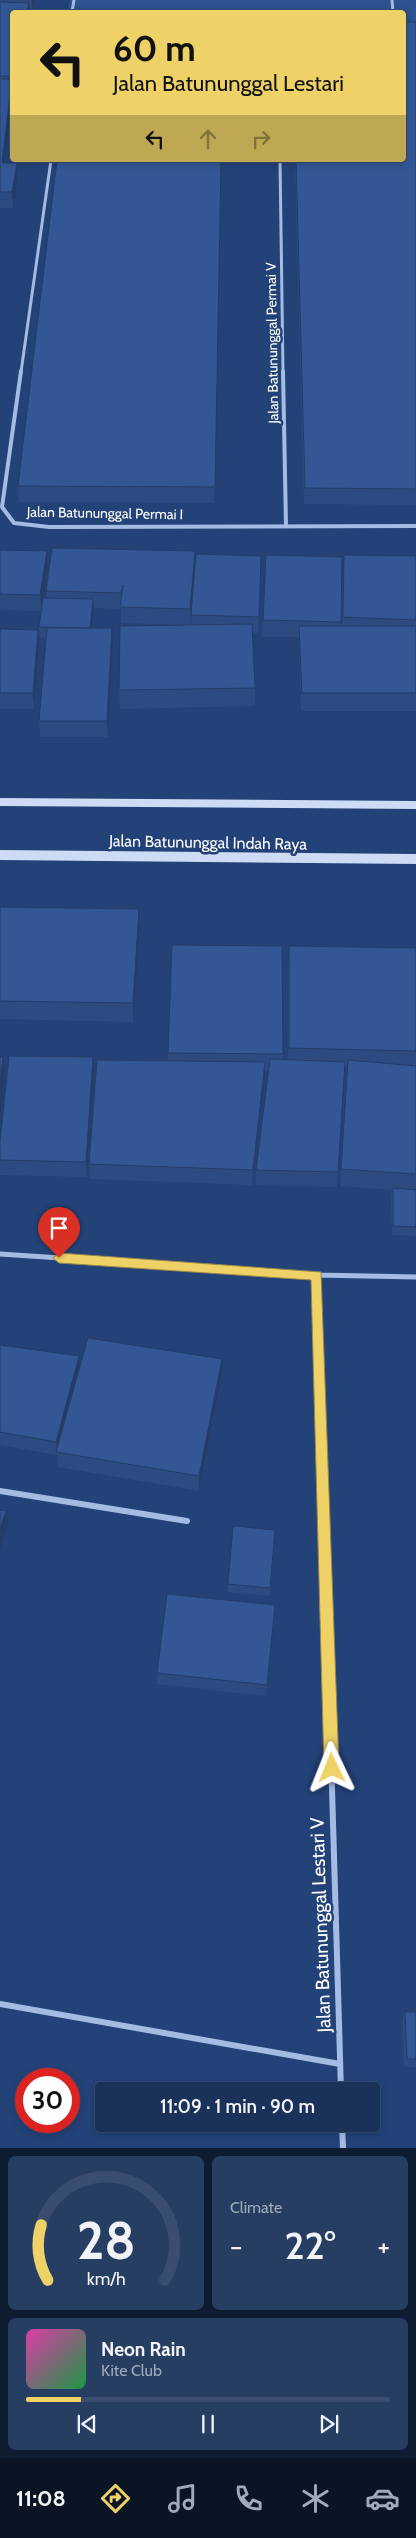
<!DOCTYPE html>
<meta charset="utf-8">
<style>
body{margin:0;font-family:Cabin,sans-serif;background:#273e63;color:#f1f3f6;height:100vh;display:flex;flex-direction:column;font-size:19px;white-space:nowrap}
*{box-sizing:border-box;margin:0}
p{font-size:16px;color:#9faabb}
.icon{flex:none;width:28px;height:28px;fill:none;stroke:currentColor;stroke-width:2;stroke-linecap:round;stroke-linejoin:round}
.map{position:relative;height:2148px;overflow:hidden}
.panel{display:flex;flex-direction:column;gap:8px;padding:8px;background:#0e1c32;flex:1}
.panel>*{flex:none}
.banner{position:absolute;left:10px;top:10px;width:396px;height:152px;border-radius:5px;box-shadow:0 2px 8px #0003,0 0 0 1px #384d70;background:#eed268;color:#111;overflow:hidden}
.speed{position:absolute;left:15px;top:2068px;display:flex;gap:10px;font-size:25px;font-weight:700;text-align:center}
.speed>*{display:grid;place-content:center;width:65px;height:65px;border-radius:50%;background:#1a325a;box-shadow:0 2px 8px #0003,0 0 0 1px #384d70;line-height:1}
.speed .limit{border:8px solid #d22;background:#fff;color:#111}
.pin{position:absolute;display:grid;place-items:center;width:42px;height:42px;color:#fff;margin:-51px -21px;border-radius:50% 50% 50% 0;rotate:-45deg;box-shadow:0 0 5px #0007}
.pin .icon{rotate:45deg}
.me{position:absolute;width:55px;margin:-28px;rotate:358deg;stroke-linejoin:round;filter:drop-shadow(0 0 4px #0008)}
.turn{display:flex;align-items:center;gap:18px;height:105px;padding:0 20px;font-size:22px}
.turn .icon{width:65px;height:65px;stroke-width:2.5}
.turn b{display:block;font-size:35px;line-height:42px}
.lanes{display:flex;align-items:center;height:48px;padding:0 20px;background:#0003;justify-content:center;gap:25px;direction:ltr}
.lanes .off{opacity:.35}
.big{font-size:38px;font-weight:600;line-height:1.1}
.panel .widget{flex:1;display:flex;flex-direction:column;justify-content:center;gap:8px;min-width:0;padding:0 18px;border-radius:8px;background:#273e63}
.panel .dial{align-items:center;gap:0}
.dial svg{height:130px;overflow:visible;fill:none;stroke:#384d70;stroke-width:7;stroke-linecap:round;text-anchor:middle}
.dial text{fill:#f1f3f6;stroke:none}
.song{display:flex;align-items:center;gap:15px}
.cover{width:60px;height:60px;border-radius:8px;background:linear-gradient(135deg,hsl(320 70% 55%),hsl(140 70% 35%))}
.played{height:5px;border-radius:2px;background:linear-gradient(90deg,#eed268 15%,#384d70 15%)}
.keys{display:flex;justify-content:space-around;direction:ltr}
.heat{display:flex;justify-content:space-between;align-items:center;font-size:28px;direction:ltr}
.panel .tiles{flex:1;display:grid;gap:8px;grid-template-columns:1fr 1fr}
.widget:last-child{grid-column:span 2}
.trip{position:absolute;left:95px;top:2082px;width:285px;height:50px;border-radius:5px;background:#1a325a;box-shadow:0 2px 8px #0003,0 0 0 1px #384d70;font-weight:600;line-height:50px;text-align:center}
.dock{display:flex;height:80px;justify-content:space-around;align-items:center;background:#0a1424;color:#9faabb}
.dock .icon{width:35px;height:35px}
.dock .current{color:#eed268}
.dock b{font-size:22px;color:#f1f3f6}
.map>svg:first-child{display:block}
</style>
<div class="map">
<svg width="416" height="2148" viewBox="0 0 416 2148">
<rect width="100%" height="100%" fill="#234278"/>
<path fill="#2d5290" d="M70,0H416V22H404V12H68Z"/>
<g fill="none" stroke-linecap="round" stroke-linejoin="round">
<path stroke="#a4bce4" stroke-width="3" d="M392,0L393,12
M72,12L74,0
M280,160L283,372
M21,372L51,160"/>
<path stroke="#a4bce4" stroke-width="4" d="M21,371L2,507L14,523L49,527L416,526
M283,371L286,526"/>
<path stroke="#a4bce4" stroke-width="5" d="M0,1254L317,1275L416,1277
M317,1275L321,1420"/>
<path stroke="#a4bce4" stroke-width="6" d="M321,1419L341,2091
M0,1491L187,1521
M0,2004L340,2064
M342,2124L343,2148"/>
<path stroke="#cddbf4" stroke-width="8" d="M0,802L416,805"/>
<path stroke="#cddbf4" stroke-width="10" d="M0,855L416,859"/>
</g>
<path fill="#2c4b80" d="M0,0H35L33,12H12V103L5,163H17L18,179L13,208H0V215Z
M416,22V505L304,504L295,160H404Z
M221,160L214,503L19,502L18,486Z
M0,550L47,551L48,567L44,598H47L46,591L195,551V565L261,556L258,633H252L255,688V706L120,709L119,690L188,625L121,623V609L93,608L91,628H112L113,644L108,737H40L39,721L46,638L40,637L39,627L41,611L0,610Z
M344,555L416,556V711H301L299,637H262L263,620L342,557L341,626H342L343,571Z
M0,629L39,646L34,709H0Z
M0,907L140,928L133,1022L0,1019Z
M289,946L416,948V1236L392,1235L391,1198L392,1190L340,1186L347,1067H345L337,1187L256,1185V1170L269,1071H265L252,1185L90,1179L89,1164L168,1061V1053L283,1054V1060H288V964Z
M94,1072L87,1177L0,1175V1142Z
M0,1345L80,1367L222,1359V1375L199,1491L58,1467L57,1455L0,1445Z
M275,1530L270,1596L228,1592V1584Z
M274,1617L266,1696L157,1684V1673Z
M405,2012H416V2067H404L402,2020Z"/>
<path fill="#243d68" d="M32,0H35L33,12Z
M29,3L30,12H27Z
M12,79V103L3,179L2,163Z
M17,163L18,179L13,208L12,192Z
M47,551L48,567L42,611L40,595Z
M195,551V567L190,625V609Z
M93,599L94,609L90,639V629Z
M112,628L113,644L108,737L107,721Z
M38,630L39,646L34,709L33,693Z
M139,909L140,928L133,1022V1003Z
M3,1057L5,1073L0,1123V1087Z
M93,1057L94,1072L87,1177L86,1162Z
M265,1062V1077L252,1185L253,1170Z
M79,1356L80,1370L57,1452L56,1442Z
M222,1359V1375L199,1491V1476Z
M6,1511L8,1524L0,1549V1529Z"/>
<path fill="#335795" stroke="#243d68" d="M0,2L29,3L27,12H12V76H0Z
M404,22H416V489L305,488L296,160H404Z
M0,79H12L2,163H17L12,192H0Z
M57,160H221L215,487L18,486Z
M52,548L195,551L190,609L120,607L123,585L121,593L46,591Z
M0,550L47,551L40,595L0,594Z
M196,554L261,556L259,617L191,615Z
M266,555L342,557L341,622L263,620Z
M344,555L416,556V620L343,617Z
M43,598L93,599L90,628L39,627Z
M252,624L255,688L119,690L120,626Z
M299,626H416V693H302Z
M47,628H112L107,721H39Z
M0,629L38,630L33,693H0Z
M0,907L139,909L133,1003L0,1001Z
M172,945L282,946L283,1054L168,1053Z
M289,946L416,948V1051L289,1048Z
M9,1056L93,1057L86,1162L0,1160V1142Z
M0,1057H3L0,1087Z
M270,1059L345,1062L338,1172L256,1170Z
M97,1060L265,1062L253,1170L89,1164Z
M348,1060L416,1066V1174L341,1169Z
M393,1188L416,1190V1227L393,1226Z
M88,1338L222,1359L199,1476L56,1452Z
M0,1345L79,1356L56,1442L0,1432Z
M0,1510L6,1511L0,1529Z
M233,1526L275,1530L270,1588L228,1584Z
M167,1594L275,1605L267,1685L157,1673Z
M405,2012H416V2059H407Z"/>
<path fill="#eed268" stroke="#9b8844" d="M59,1253L321,1272L339,1768L337,1773L332,1775L326,1773L324,1768L311,1280L59,1263L53,1258Z"/>
<g text-anchor="middle" stroke-width="5" stroke-linejoin="round" paint-order="stroke">
<g font-size="14" fill="#fff" stroke="#234278">
<text transform="translate(272 343) rotate(-91)" y="5">Jalan Batununggal Permai V</text>
<text transform="translate(105 513) rotate(1)" y="5">Jalan Batununggal Permai I</text>
</g>
<g font-size="16" fill="#fff" stroke="#234278">
<text transform="translate(208 842) rotate(1)" y="6">Jalan Batununggal Indah Raya</text>
</g>
<g font-size="19" fill="#fff" stroke="#234278">
<text transform="translate(320 1925) rotate(-92)" y="7">Jalan Batununggal Lestari V</text>
</g>
</g>
</svg>
<div class="speed"><div class="limit">30</div></div>
<div class="pin" style="left:59px;top:1258px;background:#d93025"><svg class="icon" aria-label="arrive" viewBox="0 0 24 24"><path d="M6 21V4h12l-3 4 3 4H6"/></svg></div>
<svg class="me" style="left:332px;top:1768px" viewBox="-20 -20 40 40"><path d="M0-17L14 15 0 8-14 15z" fill="#eed268" stroke="#fff" stroke-width="4"/></svg>
<div class="trip">11:09 · 1 min · 90 m</div>
<div class="banner">
<div class="turn"><svg class="icon" aria-label="left" viewBox="0 0 24 24"><path d="M17 20v-9H6M10 6l-5 5 5 5"/></svg><div><b>60 m</b>Jalan Batununggal Lestari</div></div>
<div class="lanes"><svg class="icon" aria-label="left" viewBox="0 0 24 24"><path d="M17 20v-9H6M10 6l-5 5 5 5"/></svg><svg class="icon off" aria-label="ahead" viewBox="0 0 24 24"><path d="M12 20V5M6 11l6-6 6 6"/></svg><svg class="icon off" aria-label="right" viewBox="0 0 24 24"><path d="M7 20v-9h11M14 6l5 5-5 5"/></svg></div>
</div>
</div>
<section class="panel">
<div class="tiles">
<div class="widget dial"><svg viewBox="0 0 100 80">
<path d="M14 69A42 42 0 1 1 86 69"/>
<path d="M14 69A42 42 0 0 1 10 35" stroke="#eed268"/>
<text x="50" y="56" font-size="32" font-weight="700">28</text>
<text x="50" y="72" font-size="11">km/h</text>
</svg></div>
<div class="widget"><p>Climate</p>
<div class="heat"><a>−</a><b class="big">22°</b><a>+</a></div>
</div>
<div class="widget">
<div class="song"><i class="cover"></i><div><b>Neon Rain</b><p>Kite Club</p></div></div>
<div class="played"></div>
<div class="keys"><svg class="icon" aria-label="previous" viewBox="0 0 24 24"><path d="M18 5L8 12l10 7zM5 5v14"/></svg><svg class="icon" aria-label="pause" viewBox="0 0 24 24"><path d="M8 5v14M16 5v14"/></svg><svg class="icon" aria-label="next" viewBox="0 0 24 24"><path d="M6 5l10 7-10 7zM19 5v14"/></svg></div>
</div>
</div>
</section>
<nav class="dock">
<b>11:08</b>
<svg class="icon current" aria-label="directions" viewBox="0 0 24 24"><path d="M12 3l9 9-9 9-9-9zM9 14v-3h6M13 9l2 2-2 2"/></svg>
<svg class="icon" aria-label="music" viewBox="0 0 24 24"><path d="M9 18V5l10-2v13"/><circle cx="6" cy="18" r="3"/><circle cx="16" cy="16" r="3"/></svg>
<svg class="icon" aria-label="phone" viewBox="0 0 24 24"><path d="M5 4h4l2 5-3 2q2 4 5 5l2-3 5 2v4C11 20 4 13 5 4z"/></svg>
<svg class="icon" aria-label="climate" viewBox="0 0 24 24"><path d="M12 3v18M4 7l16 10M4 17L20 7"/></svg>
<svg class="icon" aria-label="car" viewBox="0 0 24 24"><path d="M5 17H2v-5l4-1 3-4h7l3 4 3 1v5h-3M9 17h6M6 11h13"/><circle cx="7" cy="17" r="2"/><circle cx="17" cy="17" r="2"/></svg>
</nav>
